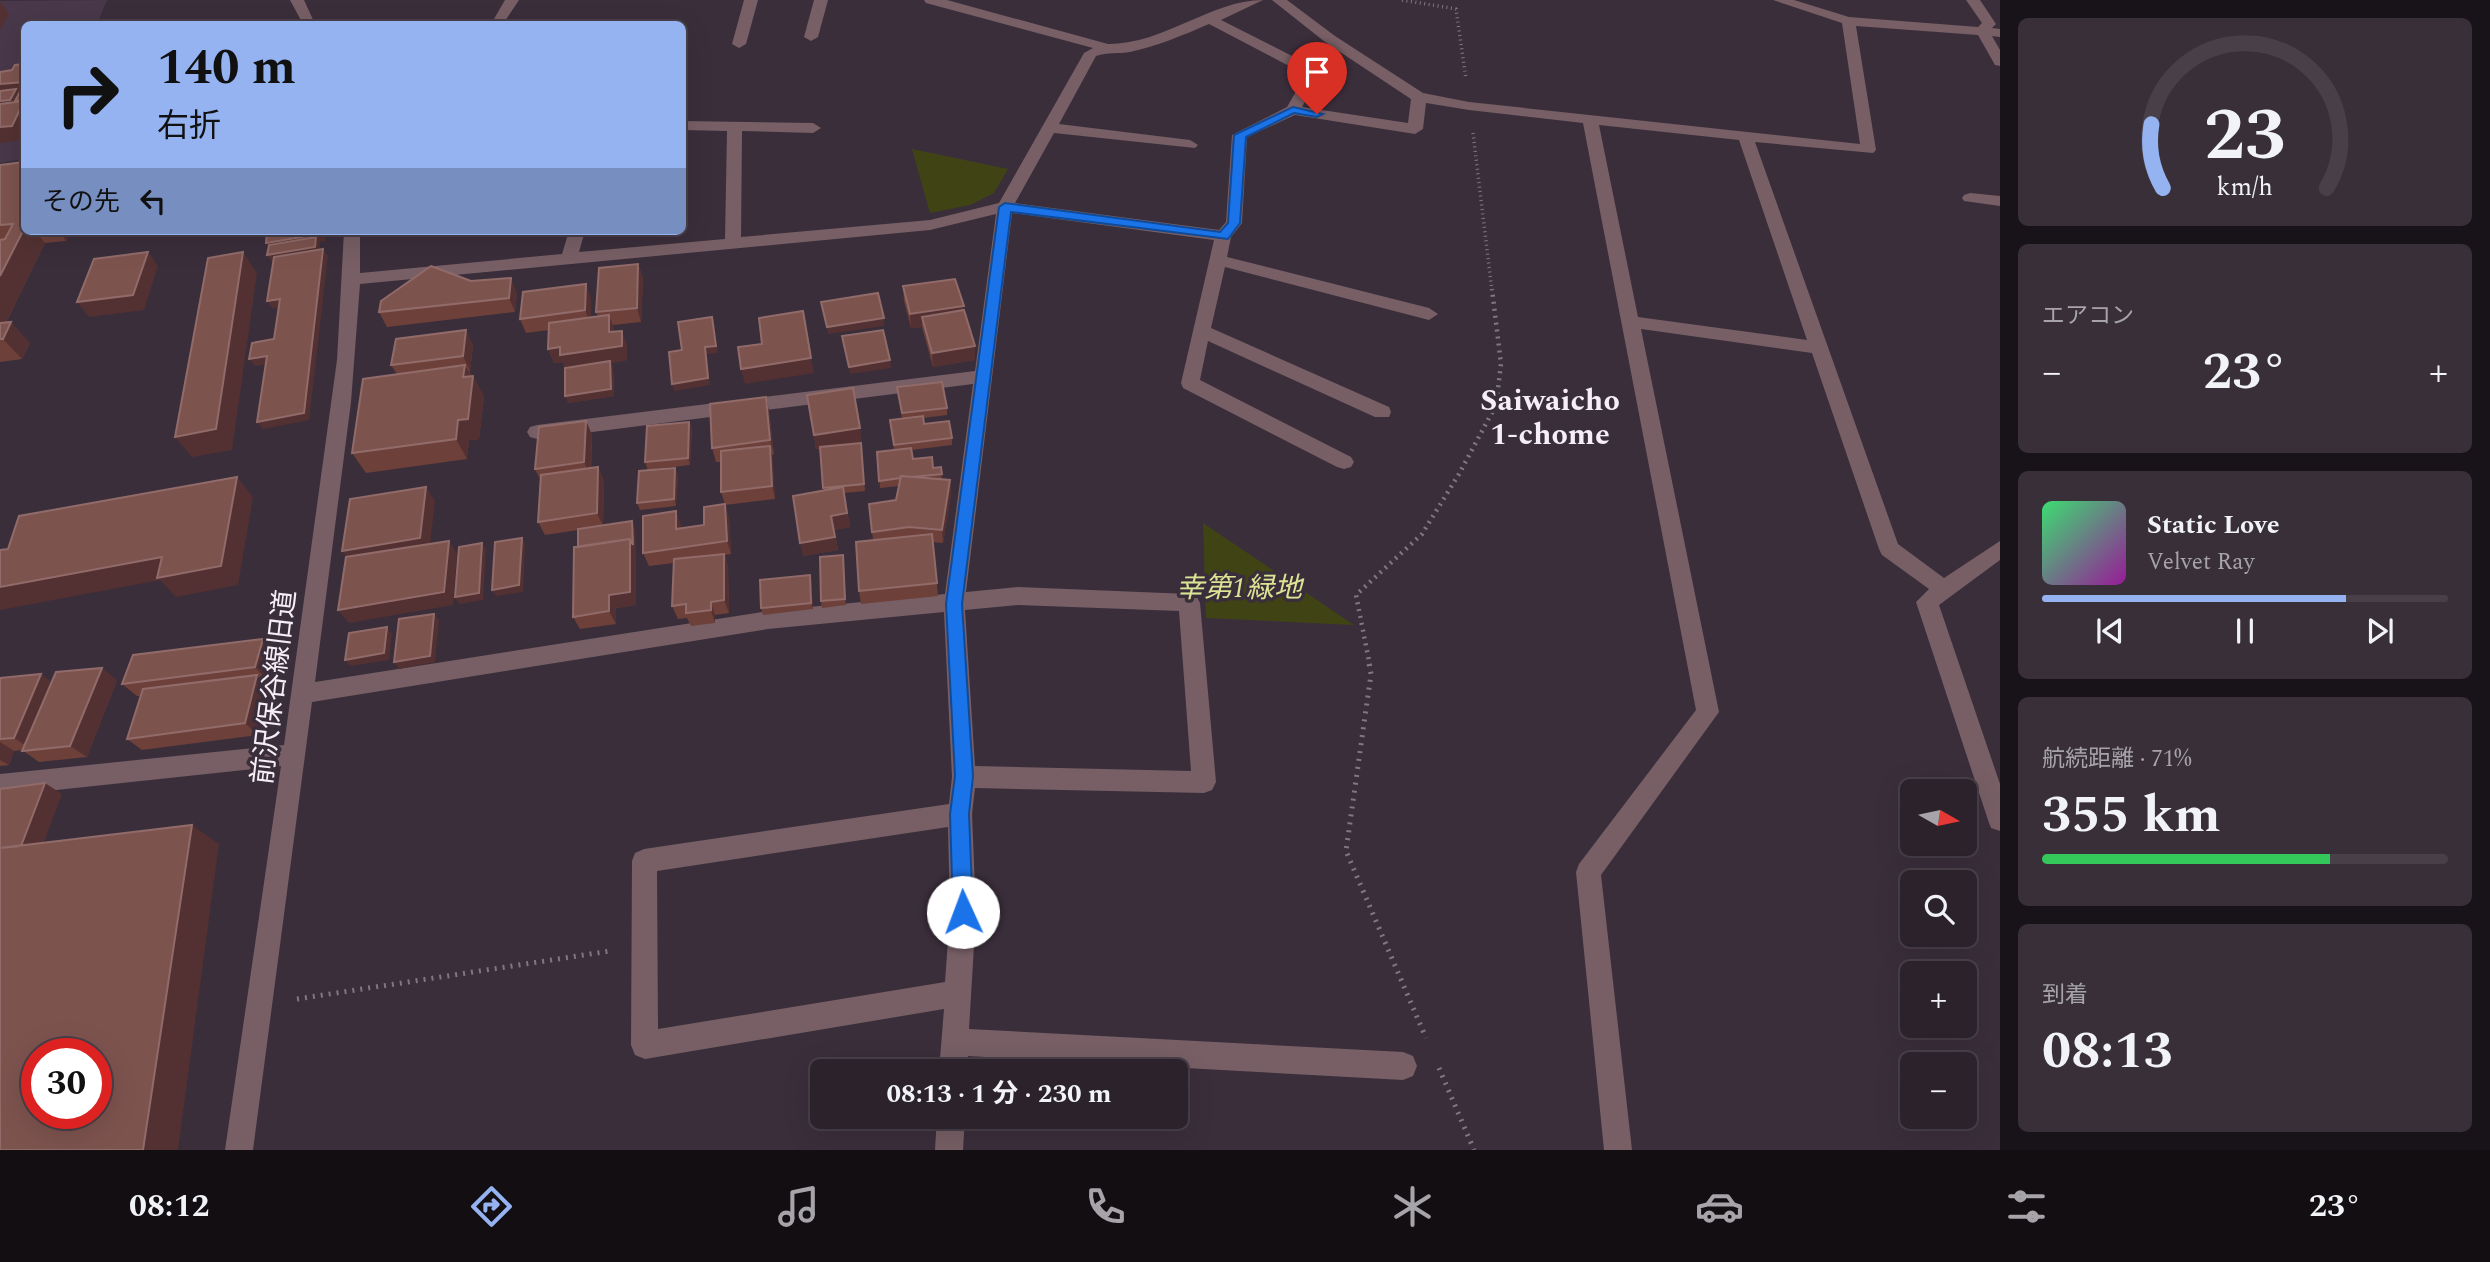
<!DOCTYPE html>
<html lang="ja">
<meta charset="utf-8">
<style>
body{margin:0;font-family:Spectral,"Noto Sans JP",serif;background:#382f38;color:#f1f3f6;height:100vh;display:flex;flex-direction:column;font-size:26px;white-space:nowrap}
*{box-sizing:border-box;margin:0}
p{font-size:23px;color:#a6a4a9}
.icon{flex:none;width:38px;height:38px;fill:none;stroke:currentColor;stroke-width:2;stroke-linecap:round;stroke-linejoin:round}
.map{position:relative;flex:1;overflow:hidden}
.panel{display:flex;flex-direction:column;gap:18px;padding:18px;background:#181318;width:490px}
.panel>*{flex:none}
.banner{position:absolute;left:21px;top:21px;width:665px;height:214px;border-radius:10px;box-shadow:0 7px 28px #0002,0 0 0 2px #483f48;background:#95b2f1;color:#111;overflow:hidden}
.needle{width:46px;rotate:99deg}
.buttons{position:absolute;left:1900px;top:779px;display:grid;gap:14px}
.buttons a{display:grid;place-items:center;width:77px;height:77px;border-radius:10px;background:#2c222c;box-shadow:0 7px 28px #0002,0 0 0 2px #483f48;font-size:35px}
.speed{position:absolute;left:21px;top:1038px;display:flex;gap:14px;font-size:35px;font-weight:700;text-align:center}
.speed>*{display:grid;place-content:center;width:91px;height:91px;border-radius:50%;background:#2c222c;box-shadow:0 7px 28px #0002,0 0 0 2px #483f48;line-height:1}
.speed .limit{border:10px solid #d22;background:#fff;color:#111}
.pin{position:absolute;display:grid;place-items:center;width:60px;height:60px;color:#fff;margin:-72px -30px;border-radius:50% 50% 50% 0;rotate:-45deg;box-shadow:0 0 7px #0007}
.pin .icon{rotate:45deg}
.me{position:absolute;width:77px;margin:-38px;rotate:358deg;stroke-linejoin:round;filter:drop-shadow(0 0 5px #0008)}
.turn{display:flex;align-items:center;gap:24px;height:147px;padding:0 21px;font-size:32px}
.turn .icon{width:91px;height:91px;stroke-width:2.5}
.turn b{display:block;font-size:49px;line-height:60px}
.then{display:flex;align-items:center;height:66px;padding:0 21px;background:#0003;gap:14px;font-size:26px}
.big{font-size:52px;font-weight:700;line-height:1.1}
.panel .widget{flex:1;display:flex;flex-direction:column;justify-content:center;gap:10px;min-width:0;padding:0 24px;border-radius:10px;background:#382f38}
.panel .dial{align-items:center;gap:0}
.dial svg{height:182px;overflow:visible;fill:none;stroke:#483f48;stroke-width:7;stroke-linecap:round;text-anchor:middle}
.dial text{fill:#f1f3f6;stroke:none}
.song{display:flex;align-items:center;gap:21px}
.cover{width:84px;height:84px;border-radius:10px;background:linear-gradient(135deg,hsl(140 70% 55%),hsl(300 70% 35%))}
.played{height:7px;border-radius:4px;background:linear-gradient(90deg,#95b2f1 75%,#483f48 75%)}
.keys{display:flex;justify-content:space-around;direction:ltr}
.heat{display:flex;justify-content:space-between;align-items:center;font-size:38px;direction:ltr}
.charge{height:10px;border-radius:5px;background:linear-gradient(90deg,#34c759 71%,#483f48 0)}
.trip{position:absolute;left:810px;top:1059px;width:378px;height:70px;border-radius:10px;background:#2c222c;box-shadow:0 7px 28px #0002,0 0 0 2px #483f48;font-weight:700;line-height:70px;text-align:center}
.menu{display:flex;height:112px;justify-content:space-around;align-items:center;background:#120e12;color:#a6a4a9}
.menu .icon{width:49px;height:49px}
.menu .current{color:#95b2f1}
.menu b{font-size:32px;color:#f1f3f6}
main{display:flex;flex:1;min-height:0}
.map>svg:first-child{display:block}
</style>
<main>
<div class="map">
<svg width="2000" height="1150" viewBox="0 0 2000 1150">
<rect width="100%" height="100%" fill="#3a2e3b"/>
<path fill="#48384a" d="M107,0L97,24H24V159L0,163V1Z"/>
<path fill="#404414" d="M912,149L1008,169L994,193L970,205L930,213Z
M1203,523L1354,625L1206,618Z"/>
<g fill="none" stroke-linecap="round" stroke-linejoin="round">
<path stroke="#817782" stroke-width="3.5" stroke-dasharray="1 3.5" stroke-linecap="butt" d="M1402,0L1456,9L1466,79
M1473,133L1492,291"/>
<path stroke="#817782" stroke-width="4.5" stroke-dasharray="2 5" stroke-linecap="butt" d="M1370,666L1356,595L1422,534L1459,474L1496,405L1501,364L1492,289"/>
<path stroke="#817782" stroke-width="5" stroke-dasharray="2 6" stroke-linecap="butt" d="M1369,664L1371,674L1346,851L1426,1038
M297,999L610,951
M1439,1068L1474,1150"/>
<path fill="#775f65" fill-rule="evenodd" d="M290,0H304L315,24H303Z
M505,0H519L503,24H491Z
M744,0H758L746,44L739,48L732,44Z
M814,0H828L818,37L811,41L804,37Z
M924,0H947L1108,44C1165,44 1211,0 1263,0L1221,20L1304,62L1315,83L1302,107L1408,123L1411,99L1325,42L1272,0H1287L1335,36L1423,93L1469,102L1860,144L1842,23L1773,0H1794L1849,17L1978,27L1982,23L1966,0H1980L1996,24L1992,28L2000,29V37L1992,36L2000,50V66L1995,65L1978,35L1856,26L1876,150L1873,153L1755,142L1898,544L1944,578L2000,541V560L1939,605L2000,784V831L1991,828L1988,820L1916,602L1929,589L1882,555L1879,549L1812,353L1641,329L1719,712L1601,875L1632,1150H1604L1576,872L1579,864L1696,710L1583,123L1469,110L1426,103L1423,129L1415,134L1295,115L1247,137L1242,223L1231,237L1227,257L1429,308L1438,314L1429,320L1225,267L1211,328L1389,407L1391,412L1389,417H1375L1208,341L1200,380L1351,457L1354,462L1351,467L1344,469L1337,467L1183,388L1181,383L1214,240L1012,213L966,592L1018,587L1189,594L1197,597L1200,603L1216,782L1212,790L1204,793L975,788L972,814L976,912L969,1029L1403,1052L1413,1056L1417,1066L1413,1076L1403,1080L968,1056L967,1071H939L944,1009L645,1059L635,1055L631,1045L632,861L635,853L644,849L949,804L952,777L944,612L768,629L312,702L253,1150H225L281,766L0,796V774L284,745L337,360L344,231H360V273L562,254L569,231H585L579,252L725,239L727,131L682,130V121L813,123L821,128L813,133L742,131L741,237L930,220L999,203L1084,53L1093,48L926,3ZM1209,24L1293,68L1301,83L1287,107L1232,135L1226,222L1219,230L1015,203L1054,133L1195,148L1198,145L1190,140L1059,124L1096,56C1108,52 1118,54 1130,52C1157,46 1184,35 1209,24ZM1599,125L1739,140L1807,340L1638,317ZM996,214L975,371L537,425L530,427L527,432L530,437L537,439L973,384L945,594L768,611L315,682L351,402L360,284L930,230ZM1018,605L1179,611L1191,771L975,766L965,610ZM948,827L950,912L945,982L658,1029L657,871Z
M1970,193L2000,196V206L1964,201L1962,198L1964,195Z
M937,1116H965L963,1150H935Z"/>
</g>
<path fill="#6e403a" d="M0,165L24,231H71L66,241L45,243L6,323L30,343L22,359L0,362Z
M638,264L643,278L641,322L613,325L614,332L627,345V360L611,363L613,368L614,396L568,403L565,368L563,362L554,363L548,349L549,330L526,333L520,319L591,299V317L598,316L596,312Z
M471,281L517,293L515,312L387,327L379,312Z
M903,286L964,311L975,360L933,367L922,327L911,328L904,301Z
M473,345L470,371H469L484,396L479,439L469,440L467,459L366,473L352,453L397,374L391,365Z
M897,387L947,408V415L923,418L924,424L952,438V445L911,450L913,459L933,468L941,467L942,479L950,480L951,494L943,543L933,542L938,596L861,604L859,591L873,540L869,504L896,500L899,486L880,488L877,452L894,450L890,420L902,418Z
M769,411L774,454L772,455L775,499L725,505L729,518L731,554L725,555L728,567L729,613L715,615V623L691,626L687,618L678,619L672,606L674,563L649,566L643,553L681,525V528L704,525L725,504L721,492V462H716L712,448Z
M586,421L592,435L591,468L598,467L604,481L603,525L635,528L636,605L616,608V624L580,629L573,617L578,530L545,535L538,522L540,479L535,469Z
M689,422L692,429L690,465L648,470L645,462Z
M814,435L862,442L849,444L861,443L865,491L844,493L850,527L834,530L838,550L803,556L824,491L820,449H816Z
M675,468L678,475L676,506L640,510L637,503Z
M843,555L846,605L822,608L821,601Z
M810,575L811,581L813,609L763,615L761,608Z
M275,651L267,680H263L270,687L258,735L142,750L127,739L141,696H137L122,684Z
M0,678L52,682L117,680L87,757L39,762L22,750L14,751L9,765L0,766Z"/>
<path fill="#533132" d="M0,1L9,13L0,30Z
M24,82V90H17L24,100V137L23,140L0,143V84Z
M24,229V231H35L45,243L0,335V276Z
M59,231H71L66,241Z
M320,231H325V241L319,242L320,244L319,254L272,262L267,255L270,250L266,243Z
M323,249L328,256L309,420L263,429L257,422Z
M148,252L158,266L144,310L89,317L77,302Z
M243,252L257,273L232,450L192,457L175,437Z
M638,264L643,278L641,322L637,308Z
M511,278L517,293L515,312L509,298Z
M586,284L591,299V325L585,310Z
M280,299L284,307L272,308L267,301Z
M964,306V320L922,317V327L911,328L910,314Z
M609,315L614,329L615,347L609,332Z
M712,317L718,353L707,354L710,385L674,391L672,384L705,347Z
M884,318V326L828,334L827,327Z
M11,322L30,343L22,359L3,339Z
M466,330L473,345L470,371L463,356Z
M622,331L627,345V360L611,363L613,368L614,396L568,403L565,396L566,370L563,362L554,363L548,349Z
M975,346V360L933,367L932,353Z
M267,356L272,363L255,366L249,359Z
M811,358L814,373L745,384L741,369Z
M890,360L891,368L850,374L849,367Z
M465,365L473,379V376L484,396L479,439L469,440L467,459L456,439Z
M766,397L769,411L774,454L770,440Z
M586,421L592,435L590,476L584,462Z
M689,422L692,429L690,465L688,458Z
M860,428L862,442L816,449L814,435Z
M770,446L773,460L775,499L772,486Z
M598,467L604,481L603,526L597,513Z
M675,468L678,475L676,506L674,499Z
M237,477L253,497L238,585L176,597L160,580L0,610V587Z
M950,480L951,494L943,543L942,530Z
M426,487L435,501L429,552L352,564L342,551Z
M725,504L729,518L731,554L727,541Z
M676,511L681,525V543L676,529Z
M847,513L850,527L834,530L831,516Z
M632,521L635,528L636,605L616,608V624L609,611V595L630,539Z
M835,537L838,550L803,556L800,543Z
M522,538L525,544L523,592L496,596L492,590Z
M449,541L457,554L453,605L349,623L338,610Z
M482,543L486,550L483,600L459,604L455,597Z
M724,554L728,567L729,613L724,600Z
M843,555L844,562L846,605L845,599Z
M810,575L811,581L813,609L811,603Z
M711,602L715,615V623L711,610Z
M434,614L439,620L435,662L399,669L394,662Z
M387,627L392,634L389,660L350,666L345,660Z
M263,639L275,651L267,680L255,667Z
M102,668L117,680L87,757L70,746Z
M41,674L57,686L31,749L14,738Z
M257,675L270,687L258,735L245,723Z
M0,742L14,751L9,765L0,760Z
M45,783L62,794L38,858L20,848Z
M192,825L219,844L178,1150H143Z"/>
<path fill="#7d534e" stroke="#906b69" stroke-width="2" fill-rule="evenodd" d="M24,64V82L0,84V72L12,70L15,65Z
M22,88H24V100L15,101Z
M16,89L10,100L0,101V91Z
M24,101L12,126L0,127V104Z
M24,162V229L0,276V240L5,239L13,224L0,225V165Z
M267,231H320V234L266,243Z
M316,237L315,247L267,255L269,245Z
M323,249L304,413L257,422L267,356L249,359L252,343L274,339L280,299L267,301L274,257Z
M148,252L133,295L77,302L94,259Z
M243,252L216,429L175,437L208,258Z
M638,264L637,308L596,312L599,268Z
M431,266L471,281L511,278L509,298L379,312L381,301Z
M955,279L964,306L910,314L903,286Z
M586,284L585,310L520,319L523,292Z
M878,293L884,318L827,327L821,302Z
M964,310L975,346L932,353L922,317Z
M803,311L811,358L741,369L738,347L762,344L759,318Z
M609,315V332L622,331V346L560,355V347L548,349L549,323Z
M712,317L716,346L705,347L708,378L672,384L669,352L682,350L678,322Z
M11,322L3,339H0V323Z
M466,330L463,356L391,365L396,339Z
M883,330L890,360L849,367L842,336Z
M610,361L611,389L565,396V368Z
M465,365L463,377L473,376L468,419L458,420L456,439L352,453L363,379Z
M942,382L947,408L902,413L897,387Z
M853,388L860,428L814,435L807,395Z
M766,397L770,440L712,448L710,404Z
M923,416L924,424L949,421L952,438L894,445L890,420Z
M586,421L584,462L535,469L539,427Z
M689,422L688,458L645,462L647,426Z
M861,443L864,484L823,488L820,447Z
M770,446L772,486L721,492V451Z
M911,448L913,459L932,457L933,468L941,467L942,474L912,477L901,476L900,478L879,481L877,452Z
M598,467L597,513L538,522L541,475Z
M675,468L674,499L637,503L639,471Z
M901,476L950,480L942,530L909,527L872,532L869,504L896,500Z
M237,477L221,566L157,578L162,557L0,587V550L8,549L19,516Z
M426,487L420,538L342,551L350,499Z
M843,487L847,513L831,516L835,537L800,543L793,496Z
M725,504L727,541L643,553V516L676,511V529L704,525V507Z
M632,521L633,545L630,539L578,547V529Z
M932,534L937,583L859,591L856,542Z
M522,538L519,585L492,590L495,542Z
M630,539V592L609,595V611L573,617L574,547Z
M449,541L444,592L338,610L346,557Z
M482,543L479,593L455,597L459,547Z
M724,554V600L711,602V610L686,613V604L672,606L674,559Z
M843,555L845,599L821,601L820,557Z
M810,575L811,603L761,608L760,580Z
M434,614L430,656L394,662L399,619Z
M387,627L384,653L345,660L349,633Z
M263,639L255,667L122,684L133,655Z
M102,668L70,746L22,751L56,672Z
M41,674L14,738L0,739V678Z
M257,675L245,723L127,739L143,689Z
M45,783L21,846L0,848V789Z
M192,825L143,1150H0V848ZM37,1054H96V1113H37Z"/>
<path fill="#1a73e8" stroke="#114b97" stroke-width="2" d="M1293,107L1323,114L1317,117L1294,113L1246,137L1240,223L1228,239L1011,212L962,604L973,776L969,814L973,912L970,918L963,921L956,918L953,912L950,814L955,776L946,604L999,207L1005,203L1220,232L1228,223L1234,135Z"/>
<g text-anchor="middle" stroke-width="7" stroke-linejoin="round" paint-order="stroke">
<g font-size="28" font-style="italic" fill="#dbe494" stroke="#3a2e3b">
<text x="1239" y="597">幸第1緑地</text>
</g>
<g font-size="28" fill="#f5eef6" stroke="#3a2e3b">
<text transform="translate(273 687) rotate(-83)" y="10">前沢保谷線旧道</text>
</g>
<g font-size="30" font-weight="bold" fill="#f5eef6" stroke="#3a2e3b">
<text x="1550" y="410">Saiwaicho<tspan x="1550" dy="34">1-chome</tspan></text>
</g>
</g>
</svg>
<div class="buttons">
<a><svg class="needle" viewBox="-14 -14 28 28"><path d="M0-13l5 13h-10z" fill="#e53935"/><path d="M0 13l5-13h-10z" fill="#a6a4a9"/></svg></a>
<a><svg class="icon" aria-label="search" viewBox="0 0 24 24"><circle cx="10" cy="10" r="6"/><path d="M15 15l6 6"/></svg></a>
<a>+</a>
<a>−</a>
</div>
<div class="speed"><div class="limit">30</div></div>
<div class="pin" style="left:1317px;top:114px;background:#d93025"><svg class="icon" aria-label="arrive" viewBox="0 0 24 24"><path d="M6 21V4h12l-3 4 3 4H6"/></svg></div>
<svg class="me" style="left:963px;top:912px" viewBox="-20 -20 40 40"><circle r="19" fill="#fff"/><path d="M0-13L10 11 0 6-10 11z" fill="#1a73e8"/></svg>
<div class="trip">08:13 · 1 分 · 230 m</div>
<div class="banner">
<div class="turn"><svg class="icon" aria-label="right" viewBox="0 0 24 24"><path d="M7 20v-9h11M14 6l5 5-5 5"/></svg><div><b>140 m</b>右折</div></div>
<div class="then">その先<svg class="icon" aria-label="left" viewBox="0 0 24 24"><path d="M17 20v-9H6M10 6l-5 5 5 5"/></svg></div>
</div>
</div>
<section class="panel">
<div class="widget dial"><svg viewBox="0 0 100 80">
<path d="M14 69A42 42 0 1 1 86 69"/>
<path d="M14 69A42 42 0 0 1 9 41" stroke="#95b2f1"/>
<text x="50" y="56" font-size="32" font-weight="700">23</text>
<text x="50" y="72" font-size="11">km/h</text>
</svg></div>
<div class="widget"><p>エアコン</p>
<div class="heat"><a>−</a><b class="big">23°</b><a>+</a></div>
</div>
<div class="widget">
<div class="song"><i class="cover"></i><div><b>Static Love</b><p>Velvet Ray</p></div></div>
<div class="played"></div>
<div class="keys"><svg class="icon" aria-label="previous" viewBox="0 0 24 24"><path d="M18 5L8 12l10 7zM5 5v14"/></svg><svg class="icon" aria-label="pause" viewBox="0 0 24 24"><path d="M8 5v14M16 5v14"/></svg><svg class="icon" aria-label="next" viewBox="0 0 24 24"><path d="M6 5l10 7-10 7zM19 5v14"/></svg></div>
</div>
<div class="widget"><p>航続距離 · 71%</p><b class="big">355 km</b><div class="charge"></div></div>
<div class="widget"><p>到着</p><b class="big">08:13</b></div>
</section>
</main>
<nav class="menu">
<b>08:12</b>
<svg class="icon current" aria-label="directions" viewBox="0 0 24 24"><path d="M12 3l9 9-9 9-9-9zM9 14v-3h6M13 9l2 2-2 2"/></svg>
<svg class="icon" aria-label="music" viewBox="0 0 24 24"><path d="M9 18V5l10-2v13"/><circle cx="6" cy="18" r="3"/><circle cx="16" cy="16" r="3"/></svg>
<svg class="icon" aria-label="phone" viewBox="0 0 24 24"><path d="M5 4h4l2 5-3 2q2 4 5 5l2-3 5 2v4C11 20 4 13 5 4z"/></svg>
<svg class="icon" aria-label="climate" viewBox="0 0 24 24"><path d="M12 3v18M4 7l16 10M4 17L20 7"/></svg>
<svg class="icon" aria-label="car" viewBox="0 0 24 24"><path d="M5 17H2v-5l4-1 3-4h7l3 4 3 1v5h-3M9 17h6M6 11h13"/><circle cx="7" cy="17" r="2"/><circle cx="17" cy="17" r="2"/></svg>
<svg class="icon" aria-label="filters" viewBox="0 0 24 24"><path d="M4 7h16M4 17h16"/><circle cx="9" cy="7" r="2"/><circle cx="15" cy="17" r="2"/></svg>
<b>23°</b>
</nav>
